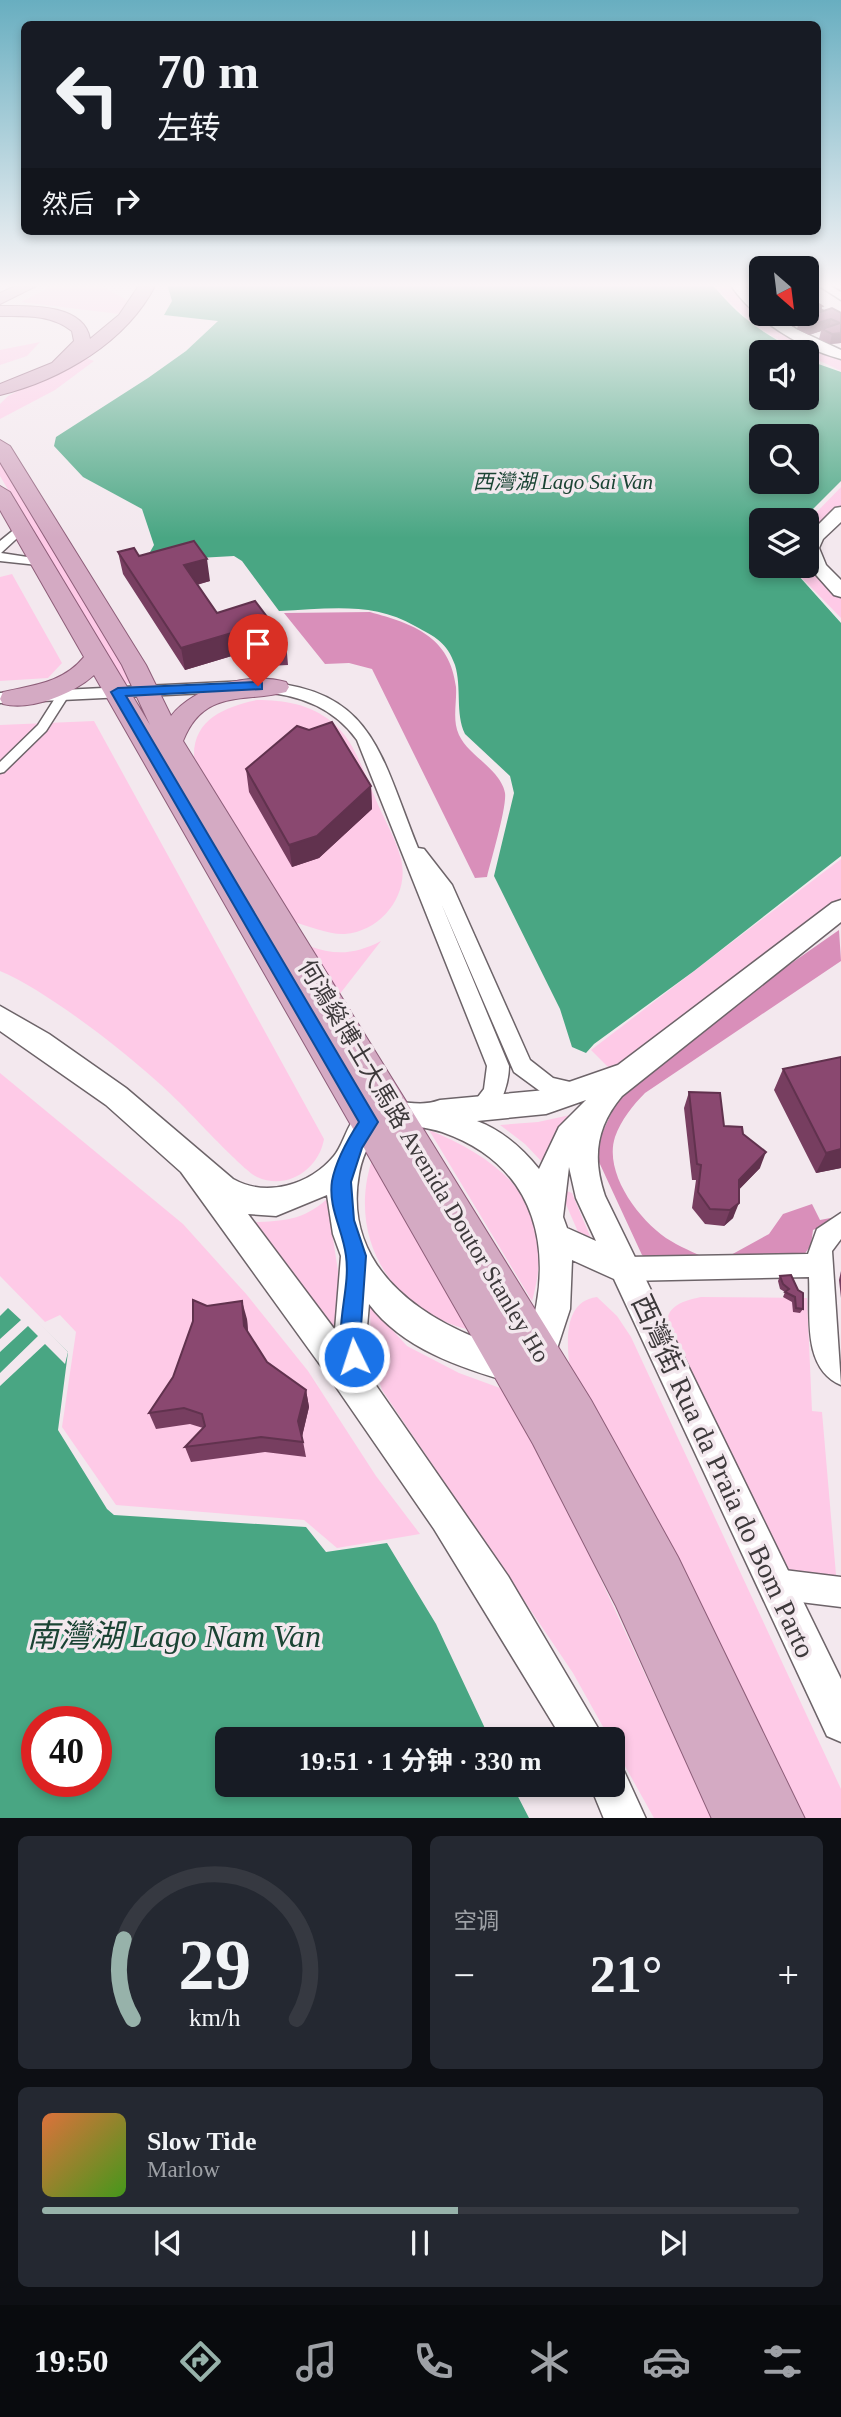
<!DOCTYPE html>
<html lang="zh">
<meta charset="utf-8">
<style>
body{margin:0;font-family:"Times New Roman","Noto Sans SC",serif;background:#242831;color:#f1f3f6;height:100vh;display:flex;flex-direction:column;font-size:26px;white-space:nowrap}
*{box-sizing:border-box;margin:0}
p{font-size:23px;color:#9ea1a6}
.icon{flex:none;width:38px;height:38px;fill:none;stroke:currentColor;stroke-width:2;stroke-linecap:round;stroke-linejoin:round}
.map{position:relative;height:1818px;overflow:hidden}
.side{display:flex;flex-direction:column;gap:18px;padding:18px;background:#0d0f14;flex:1}
.side>*{flex:none}
.guide{position:absolute;left:21px;top:21px;width:800px;height:214px;border-radius:10px;box-shadow:0 4px 10px #0003;background:#171b24;color:#f1f3f6;overflow:hidden}
.needle{width:46px;rotate:152deg}
.fabs{position:absolute;left:749px;top:256px;display:grid;gap:14px}
.fabs a{display:grid;place-items:center;width:70px;height:70px;border-radius:10px;background:#171b24;box-shadow:0 4px 10px #0003;font-size:35px}
.speed{position:absolute;left:21px;top:1706px;display:flex;gap:14px;font-size:35px;font-weight:700;text-align:center}
.speed>*{display:grid;place-content:center;width:91px;height:91px;border-radius:50%;background:#171b24;box-shadow:0 4px 10px #0003;line-height:1}
.speed .limit{border:10px solid #d22;background:#fff;color:#111}
.pin{position:absolute;display:grid;place-items:center;width:60px;height:60px;color:#fff;margin:-72px -30px;border-radius:50% 50% 50% 0;rotate:-45deg;box-shadow:0 0 7px #0007}
.pin .icon{rotate:45deg}
.me{position:absolute;width:77px;margin:-38px;rotate:356deg;stroke-linejoin:round;filter:drop-shadow(0 0 5px #0008)}
.turn{display:flex;align-items:center;gap:24px;height:147px;padding:0 21px;font-size:32px}
.turn .icon{width:91px;height:91px;stroke-width:2.5}
.turn b{display:block;font-size:49px;line-height:60px}
.then{display:flex;align-items:center;height:66px;padding:0 21px;background:#0003;gap:14px;font-size:26px}
.big{font-size:52px;font-weight:700;line-height:1.1}
.side .tile{flex:1;display:flex;flex-direction:column;justify-content:center;gap:10px;min-width:0;padding:0 24px;border-radius:10px;background:#242831}
.side .dial{align-items:center;gap:0}
.dial svg{height:182px;overflow:visible;fill:none;stroke:#363941;stroke-width:7;stroke-linecap:round;text-anchor:middle}
.dial text{fill:#f1f3f6;stroke:none}
.song{display:flex;align-items:center;gap:21px}
.cover{width:84px;height:84px;border-radius:10px;background:linear-gradient(135deg,hsl(20 70% 55%),hsl(100 70% 35%))}
.played{height:7px;border-radius:4px;background:linear-gradient(90deg,#97b2aa 55%,#363941 55%)}
.keys{display:flex;justify-content:space-around;direction:ltr}
.heat{display:flex;justify-content:space-between;align-items:center;font-size:38px;direction:ltr}
.side .tiles{flex:1;display:grid;gap:18px;grid-template-columns:1fr 1fr}
.tile:last-child{grid-column:span 2}
.trip{position:absolute;left:215px;top:1727px;width:410px;height:70px;border-radius:10px;background:#171b24;box-shadow:0 4px 10px #0003;font-weight:700;line-height:70px;text-align:center}
.tabs{display:flex;height:112px;justify-content:space-around;align-items:center;background:#090b0e;color:#9ea1a6}
.tabs .icon{width:49px;height:49px}
.tabs .on{color:#97b2aa}
.tabs b{font-size:32px;color:#f1f3f6}
.map>svg:first-child{display:block}
</style>
<div class="map">
<svg width="841" height="1819" viewBox="0 0 841 1819">
<rect width="100%" height="100%" fill="#f3e8ee"/>
<path fill="#fecae7" d="M56,284H97L129,301L119,314L21,302Z
M715,284H736L770,324L841,360V371C791,347 750,331 715,284Z
M40,342L27,356L0,365V350Z
M83,357L94,361L55,390L0,419V404L8,396Z
M0,457L131,675L133,684L122,683L0,476Z
M841,487V511L809,547L821,579L841,598V618L801,577L795,565H807V522Z
M12,574L62,663L48,678L0,681V577Z
M257,700C284,700 310,704 332,722C355,741 364,773 376,800C384,819 396,839 401,859C410,895 381,931 345,934C330,935 309,926 293,922L194,757C193,719 225,707 257,700Z
M94,721L324,1139C319,1169 287,1191 257,1177C244,1171 194,1117 180,1103C140,1063 52,993 0,971V725Z
M841,859V911L617,1076L591,1050Z
M381,941L339,995L309,946C336,956 356,954 381,941Z
M0,1073L183,1224L247,1295L308,1371L376,1476L420,1534L337,1548L304,1520L116,1505L62,1427L76,1332L60,1315L45,1322L0,1276Z
M584,1112L543,1163L525,1144L500,1125L538,1122Z
M429,1130C510,1163 558,1210 532,1301Z
M374,1154L475,1331C391,1314 344,1236 374,1154Z
M564,1190L572,1193L592,1241H582L561,1193Z
M327,1199L343,1304L338,1333L303,1287L248,1223C281,1220 300,1223 327,1199Z
M597,1297L617,1316L631,1337L841,1789V1818H802L571,1379C568,1352 559,1302 597,1297Z
M701,1297L807,1298L812,1411L822,1412L838,1598L802,1596L670,1334C660,1310 679,1301 701,1297Z
M370,1306L407,1346L459,1373L500,1388L534,1436L712,1818H654L573,1673L382,1390L371,1356Z"/>
<path fill="#d98fba" d="M370,612C413,624 450,636 456,687C457,703 452,720 459,735C466,750 484,761 495,774C499,779 504,786 505,793C507,807 491,860 487,877L475,878L372,669L349,663L325,664L284,613Z
M839,930L841,961L645,1093C633,1105 621,1120 615,1137C603,1174 641,1223 671,1241C684,1249 700,1255 715,1262H655L642,1255L599,1162V1140L620,1094L707,1022Z
M812,1204L820,1220L841,1216V1219L813,1230L811,1245L801,1259L729,1256L769,1234L783,1214Z"/>
<path fill="#49a683" fill-rule="evenodd" d="M167,284H712C736,314 761,333 796,350L761,352V397H807V360L841,372V481L802,520H761V565H789L841,623V856L694,971L594,1044L586,1053L572,1047L560,1009L494,876L514,793L510,776L465,734C455,713 462,688 455,665C447,642 435,637 415,626C373,601 326,609 279,611L242,561L234,556L145,561L154,545L142,509L83,477L54,446L56,437L148,378L186,351L218,321L164,315L172,301ZM761,436H807V481H761Z
M0,1285L68,1352L58,1430L107,1509L114,1515L306,1527L326,1552L387,1543L436,1624L490,1739L228,1740V1785H512L529,1818H0ZM37,1722H96V1782H37Z"/>
<path fill="#f3e8ee" d="M0,1282L68,1352L65,1364L45,1344L0,1386V1373L38,1336L28,1326L0,1352V1339L21,1320L8,1308L0,1316Z"/>
<g fill="none" stroke-linecap="round" stroke-linejoin="round">
<g stroke="#6d6469" stroke-width="3">
<path id="pedestrian" d="M63,691L69,695L46,731L4,772L0,773V762L38,725L59,692Z"/>
</g>
<g stroke="#6d6469" stroke-width="3">
<path id="minor" d="M816,284H827L841,292V300Z
M21,524L28,528L1,553L47,560V566L0,561V541Z
M248,681C373,685 378,749 418,848L424,849L452,885L530,1060L553,1078L583,1085L586,1092L583,1099L567,1101L544,1094L514,1072L441,903L509,1066C509,1086 497,1126 471,1117L468,1110L484,1089L487,1066L357,740C332,704 290,692 248,691L0,703V693Z
M841,1213V1239L832,1251L841,1385C801,1368 811,1313 809,1277L625,1281L616,1277L613,1269L616,1261L625,1257L808,1254L817,1229Z
M776,1569L841,1577V1607L776,1599L766,1594L761,1584L766,1574Z"/>
</g>
<g stroke="#6d6469" stroke-width="3">
<path id="tertiary" d="M730,284H743L761,304V313H772L796,329L841,350V359C799,348 753,319 730,284Z
M841,507V522L823,539L819,548L826,565L841,580V597L834,595L809,567L807,536L835,508Z
M841,900V922L622,1096C596,1127 592,1158 605,1196L841,1679V1742L827,1736L614,1279L572,1260L570,1309L552,1364L513,1383C461,1368 403,1349 369,1304L367,1327L375,1384L508,1576L605,1740H563L434,1529L334,1384L181,1172L106,1105L0,1031V1006L49,1034L126,1088L233,1179C266,1198 310,1185 334,1156C345,1143 347,1120 363,1111C395,1093 413,1110 440,1100L546,1090L618,1065L832,903ZM586,1100L559,1127L539,1169C522,1148 503,1131 477,1121L546,1114ZM394,1124C410,1126 427,1127 442,1132C539,1166 556,1253 527,1342L512,1350C431,1327 341,1272 359,1174C363,1152 373,1132 394,1124ZM569,1167L576,1198L596,1241L567,1228L563,1217ZM327,1195L333,1234L341,1256L335,1330L248,1214L276,1216Z
M612,1766L624,1771L646,1819H604L590,1785H612Z"/>
</g>
<g stroke="#8d5e79" stroke-width="2">
<path id="primary" d="M20,284H40L0,304V293Z
M140,284H156C127,342 61,380 0,395V384L52,363L74,341L72,331C51,314 25,316 0,316V306C28,306 84,303 90,339L119,315Z
M0,440L10,446L146,665L171,716C195,686 249,672 286,682L289,687L286,692C244,703 204,688 183,741L591,1400L678,1557L805,1819H712L616,1606L533,1444L94,675C73,694 31,711 3,704L0,699L3,692C33,685 63,683 84,657L0,510V486L10,492L150,725L122,665L0,462Z"/>
</g>
<use href="#pedestrian" fill="#fff" fill-rule="evenodd"/>
<use href="#minor" fill="#fff" fill-rule="evenodd"/>
<use href="#tertiary" fill="#fff" fill-rule="evenodd"/>
<use href="#primary" fill="#d4aac3" fill-rule="evenodd"/>
</g>
<path fill="#773e60" d="M747,284H761V302L749,290L750,287Z
M822,306L821,312L841,313V343L830,344L819,339L821,331L809,335L797,329L798,325L793,327L773,313H807Z
M118,552L139,556L210,581L197,585L217,613L286,642L288,665L268,666L264,661L243,667L235,655L185,670L123,574Z
M309,730L371,786L372,809L319,858L292,867L249,792L246,769Z
M841,1057V1168L816,1173L774,1090L783,1069Z
M689,1092L724,1126L743,1134L760,1168L739,1189L733,1218L724,1226L705,1224L692,1208L696,1180H692L684,1108Z
M841,1271V1298L839,1280Z
M780,1276L803,1309L800,1313L793,1312L792,1302L783,1297L785,1292L780,1289L778,1281Z
M207,1306L247,1319L248,1332L267,1362L306,1390L309,1407L302,1436L306,1457L265,1452L191,1462L185,1447L203,1428L190,1424L156,1429L149,1413L173,1377Z"/>
<path fill="#61324e" d="M822,306L819,320L799,319L798,325L793,327L795,317L817,307Z
M831,319L829,329H822L821,331L809,335L811,325Z
M841,333V343L830,344L832,334Z
M207,559L210,581L187,587L184,565Z
M232,633L235,655L185,670L181,648Z
M261,638L264,661L243,667L240,644Z
M371,786L372,809L319,858L292,867L289,845Z
M841,1149V1168L816,1173L826,1153Z
M766,1152L760,1168L733,1196L739,1180Z
M739,1203L733,1218L724,1226L730,1210Z
M242,1301L247,1319L249,1344L244,1326Z
M306,1390L309,1407L302,1437L298,1421Z"/>
<path fill="#8a4870" stroke="#61324e" stroke-width="2" d="M755,284H761V290Z
M807,296L822,306L817,307L822,310L795,317L790,313H807Z
M832,308L841,313V333L832,334L822,329L840,323L831,319L811,325L799,319Z
M194,541L207,559L184,565L217,613L255,601L286,642L265,644L261,638L240,644L232,633L181,648L118,552L134,548L139,556Z
M332,722L371,786L317,836L289,845L246,769L297,726L309,730Z
M841,1057V1149L826,1153L783,1069Z
M689,1092L720,1093L724,1126L742,1127L743,1134L766,1152L739,1180V1203L730,1210L710,1209L698,1192L701,1165L697,1164Z
M791,1275L798,1290L803,1293V1309L796,1308L795,1297L785,1292L789,1289L783,1284L780,1276Z
M193,1300L207,1306L242,1301L244,1326L267,1362L306,1390L298,1421L303,1442L261,1437L185,1447L205,1426L202,1414L184,1408L149,1413L173,1377L193,1321Z"/>
<linearGradient id="sky" x2="0" y2="1"><stop stop-color="#68aec0"/><stop offset="0.53" stop-color="#faf5f7"/><stop offset="1" stop-color="#faf5f7" stop-opacity="0"/></linearGradient>
<rect width="841" height="538" fill="url(#sky)"/>
<path fill="#1a73e8" stroke="#114b97" stroke-width="2" d="M258,682L262,683V689L126,696L378,1122L362,1148L351,1182L354,1220L366,1256L361,1327L365,1357L361,1364L354,1367L346,1364C332,1329 351,1291 346,1256C343,1230 328,1208 332,1181C336,1160 348,1139 359,1122L111,692L118,688Z"/>
<g text-anchor="middle" stroke-width="7" stroke-linejoin="round" paint-order="stroke">
<g font-size="21" font-style="italic" fill="#1b4434" stroke="#f3e8ee">
<text x="563" y="489">西灣湖 Lago Sai Van</text>
</g>
<g font-size="24" fill="#3d393b" stroke="#f3e8ee">
<text transform="translate(424 1161) rotate(59)" y="8">何鴻燊博士大馬路 Avenida Doutor Stanley Ho</text>
</g>
<g font-size="28" fill="#3d393b" stroke="#f3e8ee">
<text transform="translate(724 1476) rotate(65)" y="10">西灣街 Rua da Praia do Bom Parto</text>
</g>
<g font-size="32" font-style="italic" fill="#1b4434" stroke="#f3e8ee">
<text x="174" y="1647">南灣湖 Lago Nam Van</text>
</g>
</g>
</svg>
<div class="fabs">
<a><svg class="needle" viewBox="-14 -14 28 28"><path d="M0-13l5 13h-10z" fill="#e53935"/><path d="M0 13l5-13h-10z" fill="#9ea1a6"/></svg></a>
<a><svg class="icon" aria-label="sound" viewBox="0 0 24 24"><path d="M4 9h4l5-4v14l-5-4H4zM17 9q2 3 0 6"/></svg></a>
<a><svg class="icon" aria-label="search" viewBox="0 0 24 24"><circle cx="10" cy="10" r="6"/><path d="M15 15l6 6"/></svg></a>
<a><svg class="icon" aria-label="layers" viewBox="0 0 24 24"><path d="M12 4l9 5-9 5-9-5zM3 14l9 5 9-5"/></svg></a>
</div>
<div class="speed"><div class="limit">40</div></div>
<div class="pin" style="left:258px;top:686px;background:#d93025"><svg class="icon" aria-label="arrive" viewBox="0 0 24 24"><path d="M6 21V4h12l-3 4 3 4H6"/></svg></div>
<svg class="me" style="left:354px;top:1357px" viewBox="-20 -20 40 40"><circle r="17" fill="#1a73e8" stroke="#fff" stroke-width="3"/><path d="M0-11L8 9 0 5-8 9z" fill="#fff"/></svg>
<div class="trip">19:51 · 1 分钟 · 330 m</div>
<div class="guide">
<div class="turn"><svg class="icon" aria-label="left" viewBox="0 0 24 24"><path d="M17 20v-9H6M10 6l-5 5 5 5"/></svg><div><b>70 m</b>左转</div></div>
<div class="then">然后<svg class="icon" aria-label="right" viewBox="0 0 24 24"><path d="M7 20v-9h11M14 6l5 5-5 5"/></svg></div>
</div>
</div>
<section class="side">
<div class="tiles">
<div class="tile dial"><svg viewBox="0 0 100 80">
<path d="M14 69A42 42 0 1 1 86 69"/>
<path d="M14 69A42 42 0 0 1 10 34" stroke="#97b2aa"/>
<text x="50" y="56" font-size="32" font-weight="700">29</text>
<text x="50" y="72" font-size="11">km/h</text>
</svg></div>
<div class="tile"><p>空调</p>
<div class="heat"><a>−</a><b class="big">21°</b><a>+</a></div>
</div>
<div class="tile">
<div class="song"><i class="cover"></i><div><b>Slow Tide</b><p>Marlow</p></div></div>
<div class="played"></div>
<div class="keys"><svg class="icon" aria-label="previous" viewBox="0 0 24 24"><path d="M18 5L8 12l10 7zM5 5v14"/></svg><svg class="icon" aria-label="pause" viewBox="0 0 24 24"><path d="M8 5v14M16 5v14"/></svg><svg class="icon" aria-label="next" viewBox="0 0 24 24"><path d="M6 5l10 7-10 7zM19 5v14"/></svg></div>
</div>
</div>
</section>
<nav class="tabs">
<b>19:50</b>
<svg class="icon on" aria-label="directions" viewBox="0 0 24 24"><path d="M12 3l9 9-9 9-9-9zM9 14v-3h6M13 9l2 2-2 2"/></svg>
<svg class="icon" aria-label="music" viewBox="0 0 24 24"><path d="M9 18V5l10-2v13"/><circle cx="6" cy="18" r="3"/><circle cx="16" cy="16" r="3"/></svg>
<svg class="icon" aria-label="phone" viewBox="0 0 24 24"><path d="M5 4h4l2 5-3 2q2 4 5 5l2-3 5 2v4C11 20 4 13 5 4z"/></svg>
<svg class="icon" aria-label="climate" viewBox="0 0 24 24"><path d="M12 3v18M4 7l16 10M4 17L20 7"/></svg>
<svg class="icon" aria-label="car" viewBox="0 0 24 24"><path d="M5 17H2v-5l4-1 3-4h7l3 4 3 1v5h-3M9 17h6M6 11h13"/><circle cx="7" cy="17" r="2"/><circle cx="17" cy="17" r="2"/></svg>
<svg class="icon" aria-label="filters" viewBox="0 0 24 24"><path d="M4 7h16M4 17h16"/><circle cx="9" cy="7" r="2"/><circle cx="15" cy="17" r="2"/></svg>
</nav>
